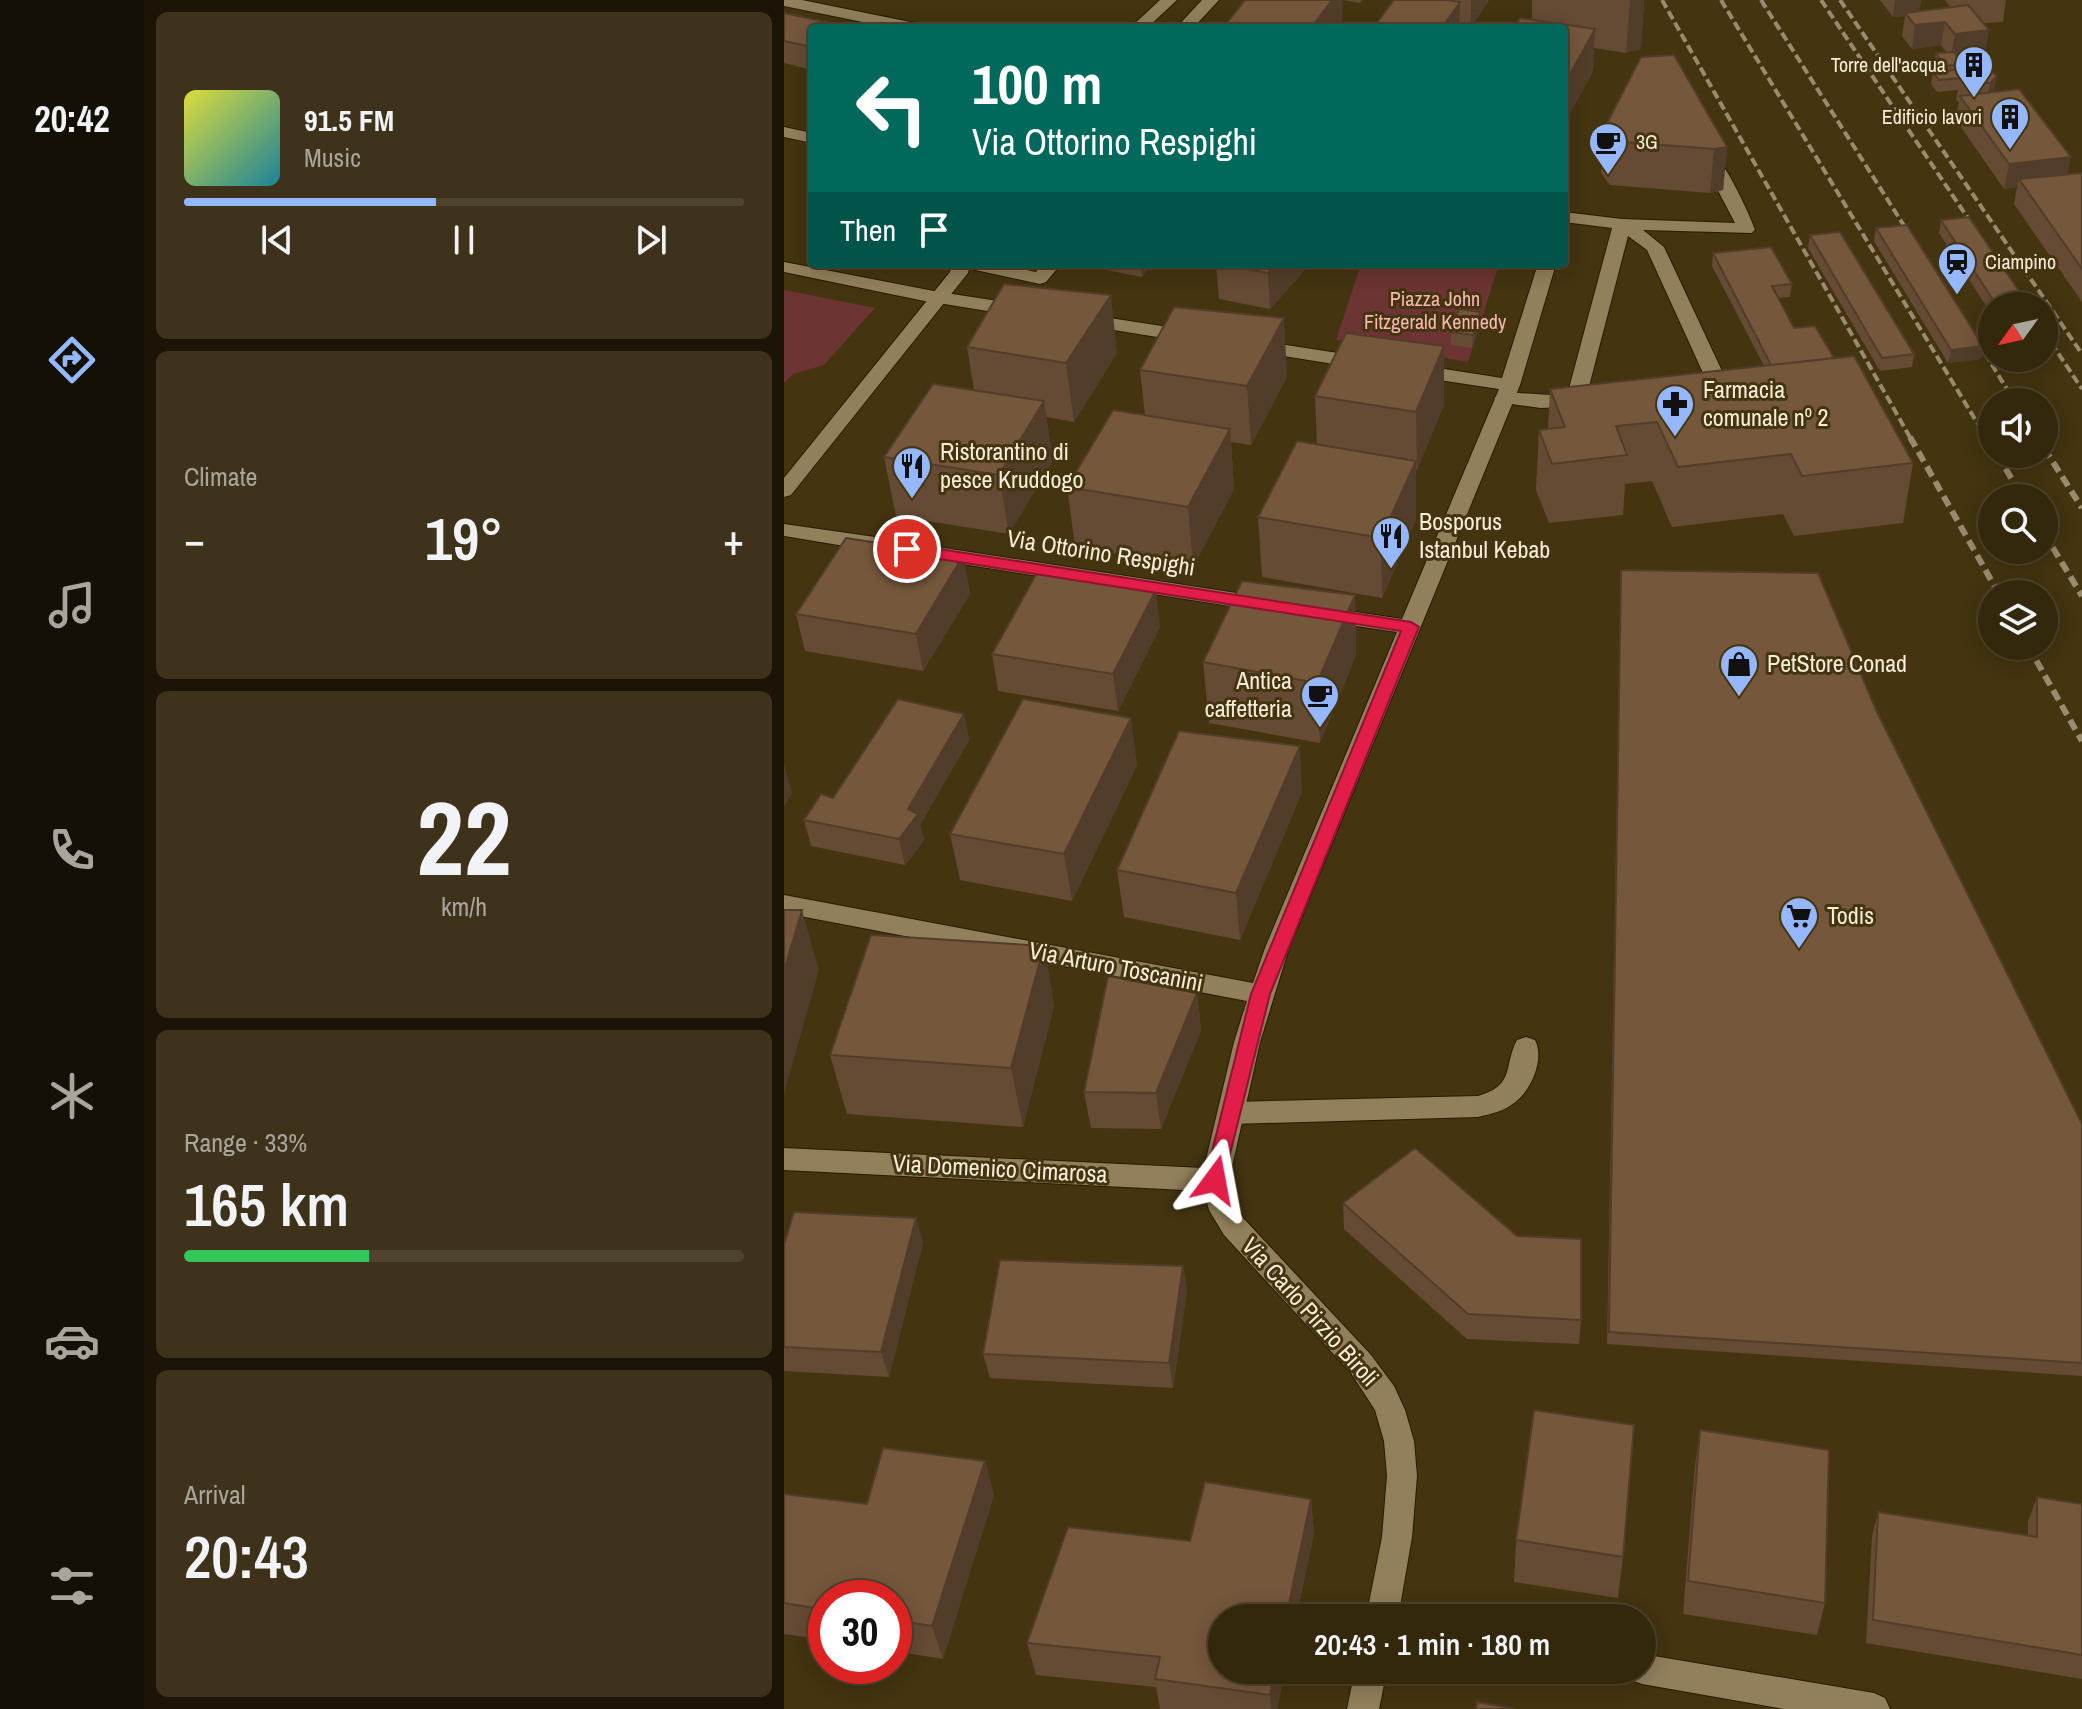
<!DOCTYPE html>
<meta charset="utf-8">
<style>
body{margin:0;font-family:"Archivo Narrow",sans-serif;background:#3e331a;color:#f1f3f6;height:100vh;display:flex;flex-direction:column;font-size:30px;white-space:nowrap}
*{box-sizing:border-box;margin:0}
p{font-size:26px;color:#a9a59d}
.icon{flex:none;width:44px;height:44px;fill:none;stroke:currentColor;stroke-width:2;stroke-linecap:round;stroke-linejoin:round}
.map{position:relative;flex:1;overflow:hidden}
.panel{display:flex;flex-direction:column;gap:12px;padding:12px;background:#1c1507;width:640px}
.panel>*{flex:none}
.banner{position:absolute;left:24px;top:24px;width:760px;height:244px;border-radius:8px;box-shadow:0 4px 20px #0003,0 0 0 2px #4e442d;background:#00695c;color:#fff;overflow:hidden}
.needle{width:52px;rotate:237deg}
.tools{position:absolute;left:1194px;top:292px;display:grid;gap:16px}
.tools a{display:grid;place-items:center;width:80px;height:80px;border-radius:50%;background:#33270c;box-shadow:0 4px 20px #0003,0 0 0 2px #4e442d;font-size:40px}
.speed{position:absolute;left:24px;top:1580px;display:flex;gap:16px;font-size:40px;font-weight:700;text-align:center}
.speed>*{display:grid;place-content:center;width:104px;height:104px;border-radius:50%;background:#33270c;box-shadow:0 4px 20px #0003,0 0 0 2px #4e442d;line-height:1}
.speed .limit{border:12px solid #d22;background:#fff;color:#111}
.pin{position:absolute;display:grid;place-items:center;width:68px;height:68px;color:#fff;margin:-34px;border:4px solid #fff;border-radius:50%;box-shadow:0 2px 8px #0007}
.me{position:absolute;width:88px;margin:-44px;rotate:13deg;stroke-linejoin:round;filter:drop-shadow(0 0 6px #0008)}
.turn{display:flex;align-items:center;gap:28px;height:168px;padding:0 32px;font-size:36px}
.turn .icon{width:104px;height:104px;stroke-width:2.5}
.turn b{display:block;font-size:56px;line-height:68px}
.then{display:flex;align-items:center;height:76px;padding:0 32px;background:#0003;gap:16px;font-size:30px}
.big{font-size:60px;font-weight:600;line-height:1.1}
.panel .card{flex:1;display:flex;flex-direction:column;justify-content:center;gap:12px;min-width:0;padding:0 28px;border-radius:12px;background:#3e331a}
.panel .dial{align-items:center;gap:0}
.dial b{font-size:104px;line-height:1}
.song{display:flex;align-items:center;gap:24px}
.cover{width:96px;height:96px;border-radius:12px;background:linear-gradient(135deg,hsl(60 70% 55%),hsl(190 70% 35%))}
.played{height:8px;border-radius:4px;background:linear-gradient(90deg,#94b7fd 45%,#4e442d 45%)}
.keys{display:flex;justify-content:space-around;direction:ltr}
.heat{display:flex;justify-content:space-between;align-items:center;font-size:44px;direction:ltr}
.charge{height:12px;border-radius:6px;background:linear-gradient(90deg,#34c759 33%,#4e442d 0)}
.trip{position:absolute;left:424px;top:1604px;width:448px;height:80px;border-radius:40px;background:#33270c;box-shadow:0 4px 20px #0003,0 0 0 2px #4e442d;font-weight:600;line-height:80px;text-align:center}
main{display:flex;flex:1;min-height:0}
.menu{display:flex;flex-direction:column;width:144px;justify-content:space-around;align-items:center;background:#141005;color:#a9a59d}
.menu .icon{width:56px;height:56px}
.menu .on{color:#94b7fd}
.menu b{font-size:36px;color:#f1f3f6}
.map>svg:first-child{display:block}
</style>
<main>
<nav class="menu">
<b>20:42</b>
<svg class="icon on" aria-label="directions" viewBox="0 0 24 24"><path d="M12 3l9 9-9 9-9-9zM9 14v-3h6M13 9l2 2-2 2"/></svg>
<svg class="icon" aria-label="music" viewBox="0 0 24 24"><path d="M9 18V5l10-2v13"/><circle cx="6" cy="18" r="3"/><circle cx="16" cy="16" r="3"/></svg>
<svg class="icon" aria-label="phone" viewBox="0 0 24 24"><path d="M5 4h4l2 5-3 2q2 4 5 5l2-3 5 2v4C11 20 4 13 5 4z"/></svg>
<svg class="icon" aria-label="climate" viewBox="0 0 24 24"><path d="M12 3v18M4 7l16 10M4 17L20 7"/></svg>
<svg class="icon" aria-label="car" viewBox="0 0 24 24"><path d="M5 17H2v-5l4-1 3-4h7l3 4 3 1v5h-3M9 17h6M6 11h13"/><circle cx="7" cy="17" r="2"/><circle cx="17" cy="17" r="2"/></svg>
<svg class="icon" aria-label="filters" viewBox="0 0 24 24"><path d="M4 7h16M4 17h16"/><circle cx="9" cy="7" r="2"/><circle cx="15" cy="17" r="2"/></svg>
</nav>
<section class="panel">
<div class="card">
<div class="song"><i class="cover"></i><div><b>91.5 FM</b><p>Music</p></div></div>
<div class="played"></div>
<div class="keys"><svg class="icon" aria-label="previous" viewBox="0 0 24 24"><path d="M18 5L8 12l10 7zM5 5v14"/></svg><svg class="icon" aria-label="pause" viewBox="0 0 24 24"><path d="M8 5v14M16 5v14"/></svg><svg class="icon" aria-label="next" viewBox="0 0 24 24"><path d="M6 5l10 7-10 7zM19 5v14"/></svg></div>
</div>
<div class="card"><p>Climate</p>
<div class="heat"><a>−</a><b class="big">19°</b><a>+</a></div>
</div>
<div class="card dial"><b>22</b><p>km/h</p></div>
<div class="card"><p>Range · 33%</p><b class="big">165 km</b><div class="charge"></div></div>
<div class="card"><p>Arrival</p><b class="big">20:43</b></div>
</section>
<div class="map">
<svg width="1298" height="1709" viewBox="0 0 1298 1709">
<rect width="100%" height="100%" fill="#443410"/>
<path fill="#6c3432" d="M577,264H715L684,362L552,340Z
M0,290L91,308L40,365L9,374L0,383Z"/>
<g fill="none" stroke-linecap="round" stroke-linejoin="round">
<g stroke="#281c02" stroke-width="2">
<path id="lane" d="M0,127L28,133V143L0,137Z
M926,153C940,157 965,214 971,229L968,233L859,230L880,247L945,386L942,390L935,392L925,386L863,250L844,236L802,398L806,402L803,406L757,408L713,402L710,398L720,392L783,396L828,228L780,222V212L838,219L951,223L917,158Z
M0,262L155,292L164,298L155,304L0,272Z
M215,264L252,272L258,264H277L262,282L256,284L187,269L184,265Z
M742,1037L751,1040C761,1059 747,1091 730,1103C720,1111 707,1114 694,1117L447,1124L438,1120L434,1113L438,1106L447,1102L694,1096C732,1085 719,1066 733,1040Z"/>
</g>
<g stroke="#281c02" stroke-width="2">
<path id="street" d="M0,0H18L131,23L139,28H108L0,6Z
M754,264H772L736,385L505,948L476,1042L445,1180L452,1207L460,1219L587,1355L610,1386L621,1410L630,1441L633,1476L628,1537L614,1618H582L598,1537L603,1476L600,1441L591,1410L567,1373L440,1235L425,1210L420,1191L0,1170V1148L420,1168L450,1042L463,1001L0,913V895L469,983L481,948L613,632L538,621L530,619L527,614L530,609L538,607L618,619L715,389L628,376L618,370L628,364L718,378Z
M155,292L240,305L249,311L240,317L148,302L146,298L148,294Z
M300,314L410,331L419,337L410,343L293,324L291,320Z
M470,340L580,357L590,363L580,369L463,350L460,346L463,342Z
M0,524L91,537L101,544L91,551L0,536Z
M147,546L478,597L486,599L489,604L486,609L478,611L140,558L136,553L140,548Z
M858,1654L1090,1693L1101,1698L1106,1709H1000L858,1684L847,1680L842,1670H858Z
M571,1670H603L595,1709H563Z"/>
</g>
<g stroke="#281c02" stroke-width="2">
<path id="secondary" d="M376,0H393L363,28H346Z
M418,0H435L409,28H392Z
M168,264H186L184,273L7,495L0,497V478L166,272Z"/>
</g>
<use href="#lane" fill="#927f5b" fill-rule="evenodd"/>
<use href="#street" fill="#927f5b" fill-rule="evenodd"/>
<use href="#secondary" fill="#927f5b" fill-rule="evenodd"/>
<path stroke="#998b6f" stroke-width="4" stroke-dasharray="9 4" stroke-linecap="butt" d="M878,0L1127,439
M937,0L1203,439
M977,0L1131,243
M1037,0L1196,236
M1056,0L1298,354
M1187,331L1231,402
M1260,332L1298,389"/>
<path stroke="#998b6f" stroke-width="6" stroke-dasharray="11 6" stroke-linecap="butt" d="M1126,437L1215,594
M1202,437L1208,447
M1260,448L1298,508
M1213,454L1239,498
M1260,533L1298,596
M1244,646L1298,741"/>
</g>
<path fill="#654b34" d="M559,0H578L576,3Z
M610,0H705L687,27L675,25Z
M748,0H860L857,49L842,53L810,48L809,72L748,20Z
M1096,0H1137L1135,11L1166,7L1161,0H1222L1219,22L1200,23L1205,30L1201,53L1174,57L1179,64L1178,69H1204L1210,92L1283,174L1298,173V302L1230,204L1233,187L1220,189L1172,120L1175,102L1172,100L1174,90L1153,92L1147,84L1149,72L1154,71L1150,65L1152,53L1162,52L1157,45L1128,49L1118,36L1121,16L1109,17Z
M0,13L28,28V70L0,63Z
M820,129L943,147L939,190L926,193L826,185L817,173Z
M1157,220L1245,306H1208V315L1155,233Z
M1092,228L1199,346L1197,359L1164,363L1090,241Z
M1026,235L1130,354L1128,367L1096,371L1024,248Z
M929,253L1008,284L1006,297L994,298L1010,328L1050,358L1129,463L1119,523L1010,536L999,514L888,527L868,481L841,484L839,515L765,523L752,490L755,430L764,429L766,389L980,366L928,266Z
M306,264H368L358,277L307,267Z
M432,264H526L486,309L435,299Z
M696,325L688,348L667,345V332Z
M660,346V405L632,471V520L598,598L478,577L474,517L533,445L531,396Z
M183,347L333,353L290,422L262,417L269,460L225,534L112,516L100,457L190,390Z
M356,370L503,377L467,445L447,442L450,489L409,567L291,546L283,487L361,416Z
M179,556L186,594L139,671L21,651L12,614Z
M837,570L1093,712L1298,1124V1376L823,1344Z
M571,595L572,655L536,743L425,723L419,662Z
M376,627L334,711L214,691L208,654Z
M180,714L185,740L136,825L140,840L121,865L27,846L20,820L49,798Z
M353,765L288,901L176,880L166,834Z
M518,792L456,940L340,917L333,870Z
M260,946L270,1006L239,1127L63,1114L46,1055Z
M413,993L417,1030L377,1129L307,1128L300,1092Z
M559,1203L797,1320L795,1344L683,1339L560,1229Z
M132,1218L139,1243L105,1377L0,1371V1245Z
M399,1266L403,1290L389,1388L206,1378L199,1354Z
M916,1430L1041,1603L1033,1635L899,1614L911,1465Z
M201,1461L210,1495L159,1659L110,1651V1598H42V1640L0,1634V1494L83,1504Z
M1253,1497L1298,1504V1679L1082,1643L1088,1536L1094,1512L1244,1536V1521Z
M527,1499L530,1533L493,1709H376L372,1687L252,1675L243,1643L406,1541Z
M732,1540L839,1557L834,1598L730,1582Z"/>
<path fill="#523d2a" d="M548,0H558L559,28H527Z
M687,0H705L687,27Z
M846,0H860L857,49L842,53Z
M1111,0H1137L1134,14L1121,13V16L1109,17Z
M676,2L675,28H658Z
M1161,22L1157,45L1128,49L1131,25Z
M811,29L809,72L780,125V85Z
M1205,30L1201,53L1167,58L1171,34Z
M1213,76L1208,100L1201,107L1206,83Z
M943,147L939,190L926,193L930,149Z
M1287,157L1282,182L1235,179L1233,187L1220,189L1225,164Z
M357,264H368L358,277Z
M492,264H526L486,309L484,273Z
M327,295L333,353L290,422L282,363Z
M696,312V325L688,348L689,335Z
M500,318L503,377L467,445L463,386Z
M1265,337L1263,350H1260V338Z
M660,346V405L633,471L632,412Z
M1199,346L1197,359L1164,363L1167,350Z
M260,401L269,460L225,534L215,475Z
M446,429L450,489L409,567L404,507Z
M632,461V520L598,598L597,538Z
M179,556L186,594L139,671L132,634Z
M372,590L376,627L334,711L329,674Z
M571,595L572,655L536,743L533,683Z
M180,714L185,740L136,825L140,840L121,865L115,839L124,809Z
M347,718L353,765L288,901L280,854Z
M516,746L518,792L456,940L452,893Z
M0,764L8,793L0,807Z
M18,910L35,970L0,1094V971Z
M260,946L270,1006L239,1127L227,1068Z
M413,993L417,1030L377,1129L372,1093Z
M132,1218L139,1243L105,1377L97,1352Z
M399,1266L403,1290L389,1388L385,1363Z
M201,1461L210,1495L159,1659L148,1626Z
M527,1499L530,1533L512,1618H502Z
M491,1670H501L493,1709H487L486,1695Z"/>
<path fill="#75573c" stroke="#523d2a" stroke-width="2" d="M461,0H548L527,28H439Z
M610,0H662L676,2L658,28H589Z
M1184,5L1205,30L1171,34L1161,22L1131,25L1121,13Z
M0,13L70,28H28V47L0,41Z
M736,18L811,29L780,85V28H730Z
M1170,52L1179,64L1161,66L1152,53Z
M890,55L943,147L930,149L829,141L820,129L857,57Z
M1182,68L1204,69L1213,76L1206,83H1188L1176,76Z
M1181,69L1176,78L1155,80L1149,72Z
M1235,89L1287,157L1225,164L1176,96Z
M1298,173V269L1235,179Z
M1185,217L1245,306H1213L1157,220Z
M1123,225L1199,346L1167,350L1092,228Z
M1056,232L1130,354L1098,358L1026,235Z
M987,247L1008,284L988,286L1010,328L1031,326L1050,358L987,365L929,253Z
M436,264H492L484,273Z
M220,284L327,295L282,363L183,347Z
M390,307L500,318L463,386L356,370Z
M675,309L696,312L689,335L667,332Z
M1260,329L1265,337L1260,338Z
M562,333L660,346L632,412L531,396Z
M1070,356L1129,463L1018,476L1007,454L894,467L873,422L832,426L843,455L768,464L755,430L781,427L766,389Z
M149,384L260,401L215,475L100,457Z
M329,410L446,429L404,507L283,487Z
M513,441L632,461L597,538L474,517Z
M62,538L179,556L132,634L12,614Z
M837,570L1034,573L1093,712L1298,1124V1363L825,1332Z
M254,571L372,590L329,674L208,654Z
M458,581L571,595L533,683L419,662Z
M114,699L180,714L124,809L134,814L115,839L20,820L37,794L49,798Z
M239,699L347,718L280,854L166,834Z
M395,731L516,746L452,893L333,870Z
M0,910H18L0,971Z
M87,935L260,946L227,1068L46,1055Z
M324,976L413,993L372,1093L300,1092Z
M631,1148L733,1236L797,1239V1320L684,1314L559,1203Z
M10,1212L132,1218L97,1352L0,1347V1245Z
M216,1260L399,1266L385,1363L199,1354Z
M750,1410L850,1425L839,1557L732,1540Z
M916,1430L1045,1450L1041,1603L904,1581Z
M99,1448L201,1461L148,1626L110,1620V1598H42V1610L0,1603V1494L83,1504Z
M421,1482L527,1499L502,1618H438V1670H491L486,1695L371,1679L376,1657L243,1643L284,1527L406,1541Z
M1253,1497L1298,1504V1655L1089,1620L1094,1512L1253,1537Z
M693,1702L731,1709H692Z"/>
<path fill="#e11d48" stroke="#92132f" stroke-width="2" d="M123,544L627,622L635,627L486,994L438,1186L431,1189L424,1186L421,1180L467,994L617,631L117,553L115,549Z"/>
<defs>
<g id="building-pin" transform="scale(2)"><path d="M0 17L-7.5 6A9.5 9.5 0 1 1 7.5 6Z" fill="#94b7fd" stroke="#443410"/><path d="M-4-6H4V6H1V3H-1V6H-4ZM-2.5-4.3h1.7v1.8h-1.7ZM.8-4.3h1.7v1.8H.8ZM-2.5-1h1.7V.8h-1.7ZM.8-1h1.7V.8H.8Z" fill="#111"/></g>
<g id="cafe-pin" transform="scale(2)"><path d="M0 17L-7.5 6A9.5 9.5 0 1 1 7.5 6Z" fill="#94b7fd" stroke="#443410"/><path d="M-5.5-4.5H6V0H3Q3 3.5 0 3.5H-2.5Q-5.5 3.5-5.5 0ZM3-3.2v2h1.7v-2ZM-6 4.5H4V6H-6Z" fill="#111"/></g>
<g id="station-pin" transform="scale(2)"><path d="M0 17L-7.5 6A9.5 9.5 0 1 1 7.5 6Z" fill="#94b7fd" stroke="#443410"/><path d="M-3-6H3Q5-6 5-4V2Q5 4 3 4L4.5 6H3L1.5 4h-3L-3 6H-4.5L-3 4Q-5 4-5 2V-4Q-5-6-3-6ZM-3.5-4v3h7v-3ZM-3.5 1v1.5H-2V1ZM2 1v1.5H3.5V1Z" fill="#111"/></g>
<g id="pharmacy-pin" transform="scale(2)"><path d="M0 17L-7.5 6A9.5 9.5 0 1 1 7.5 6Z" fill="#94b7fd" stroke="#443410"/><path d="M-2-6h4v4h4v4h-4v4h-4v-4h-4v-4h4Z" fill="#111"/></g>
<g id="restaurant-pin" transform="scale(2)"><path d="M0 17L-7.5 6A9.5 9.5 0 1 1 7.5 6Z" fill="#94b7fd" stroke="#443410"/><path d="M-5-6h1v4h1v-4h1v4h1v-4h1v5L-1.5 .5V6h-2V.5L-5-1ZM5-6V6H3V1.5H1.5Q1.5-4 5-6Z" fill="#111"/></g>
<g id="shop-pin" transform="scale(2)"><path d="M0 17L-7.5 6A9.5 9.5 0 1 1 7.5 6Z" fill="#94b7fd" stroke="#443410"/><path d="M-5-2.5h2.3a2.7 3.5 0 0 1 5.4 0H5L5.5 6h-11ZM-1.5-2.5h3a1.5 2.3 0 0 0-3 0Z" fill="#111"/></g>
<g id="supermarket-pin" transform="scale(2)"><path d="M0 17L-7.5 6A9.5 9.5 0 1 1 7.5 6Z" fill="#94b7fd" stroke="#443410"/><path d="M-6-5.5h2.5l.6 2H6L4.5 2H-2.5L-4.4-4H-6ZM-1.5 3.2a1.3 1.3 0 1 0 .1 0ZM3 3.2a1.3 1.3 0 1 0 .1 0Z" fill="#111"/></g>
</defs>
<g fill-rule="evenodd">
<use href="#building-pin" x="1190" y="65"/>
<use href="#building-pin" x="1226" y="117"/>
<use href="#cafe-pin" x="824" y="142"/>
<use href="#station-pin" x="1173" y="262"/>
<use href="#pharmacy-pin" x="891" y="404"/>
<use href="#restaurant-pin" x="128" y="466"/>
<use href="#restaurant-pin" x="607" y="536"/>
<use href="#shop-pin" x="955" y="664"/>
<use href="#cafe-pin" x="536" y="695"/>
<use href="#supermarket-pin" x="1015" y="916"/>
</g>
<g text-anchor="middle" stroke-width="6" stroke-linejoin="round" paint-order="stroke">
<g font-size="20" fill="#f7edd9" stroke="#443410" text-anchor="end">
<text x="1162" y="72">Torre dell'acqua</text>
<text x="1198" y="124">Edificio lavori</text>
<text x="852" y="149" text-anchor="start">3G</text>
<text x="1201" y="269" text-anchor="start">Ciampino</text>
</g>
<g font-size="20" fill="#f8b8b3" stroke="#443410">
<text x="651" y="306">Piazza John<tspan x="651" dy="23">Fitzgerald Kennedy</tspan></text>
</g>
<g font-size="24" fill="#f7edd9" stroke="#443410" text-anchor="start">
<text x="919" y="398">Farmacia<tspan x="919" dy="28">comunale nº 2</tspan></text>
<text x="156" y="460">Ristorantino di<tspan x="156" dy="28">pesce Kruddogo</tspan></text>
<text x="635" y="530">Bosporus<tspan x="635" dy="28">Istanbul Kebab</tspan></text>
<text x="983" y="672">PetStore Conad</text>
<text x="508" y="689" text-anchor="end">Antica<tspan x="508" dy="28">caffetteria</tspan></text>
<text x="1043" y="924">Todis</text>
</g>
<g font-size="24" fill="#f7edd9" stroke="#443410">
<text transform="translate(317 553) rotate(9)" y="8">Via Ottorino Respighi</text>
<text transform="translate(332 967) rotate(11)" y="8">Via Arturo Toscanini</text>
<text transform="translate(216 1169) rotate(3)" y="8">Via Domenico Cimarosa</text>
<text transform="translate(526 1312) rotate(48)" y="8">Via Carlo Pirzio Biroli</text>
</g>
</g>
</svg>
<div class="tools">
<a><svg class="needle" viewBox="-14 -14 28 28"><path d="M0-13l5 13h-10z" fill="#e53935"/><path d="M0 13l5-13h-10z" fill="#a9a59d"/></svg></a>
<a><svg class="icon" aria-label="sound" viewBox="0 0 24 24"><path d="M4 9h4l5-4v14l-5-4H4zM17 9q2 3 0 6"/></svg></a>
<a><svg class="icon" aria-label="search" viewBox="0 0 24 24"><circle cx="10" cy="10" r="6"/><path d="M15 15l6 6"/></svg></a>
<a><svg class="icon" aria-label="layers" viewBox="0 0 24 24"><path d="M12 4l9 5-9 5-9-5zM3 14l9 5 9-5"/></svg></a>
</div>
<div class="speed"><div class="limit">30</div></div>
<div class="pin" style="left:123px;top:549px;background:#d93025"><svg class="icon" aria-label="arrive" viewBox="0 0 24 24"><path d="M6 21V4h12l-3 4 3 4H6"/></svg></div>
<svg class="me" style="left:431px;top:1180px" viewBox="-20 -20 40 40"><path d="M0-17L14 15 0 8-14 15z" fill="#e11d48" stroke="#fff" stroke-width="4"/></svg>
<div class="trip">20:43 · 1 min · 180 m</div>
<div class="banner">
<div class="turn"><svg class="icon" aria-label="left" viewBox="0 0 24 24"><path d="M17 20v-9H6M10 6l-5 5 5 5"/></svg><div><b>100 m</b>Via Ottorino Respighi</div></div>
<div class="then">Then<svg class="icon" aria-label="arrive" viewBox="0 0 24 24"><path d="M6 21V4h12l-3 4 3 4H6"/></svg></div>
</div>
</div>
</main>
